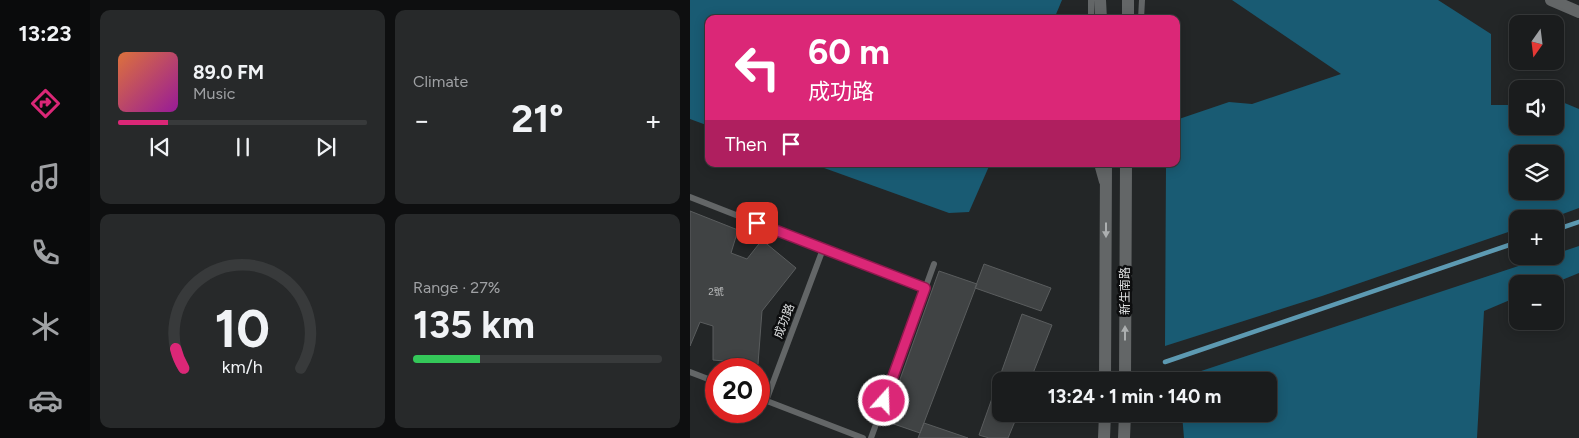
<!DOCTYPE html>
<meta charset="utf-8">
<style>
body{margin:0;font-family:Figtree,"Noto Sans TC",sans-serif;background:#27292a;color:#f1f3f6;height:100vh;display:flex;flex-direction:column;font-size:19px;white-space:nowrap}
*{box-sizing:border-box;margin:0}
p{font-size:16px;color:#9fa1a4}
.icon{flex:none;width:28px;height:28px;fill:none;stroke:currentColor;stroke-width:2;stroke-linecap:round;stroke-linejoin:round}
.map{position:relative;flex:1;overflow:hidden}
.details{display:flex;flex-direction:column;gap:10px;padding:10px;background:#0e0f10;width:600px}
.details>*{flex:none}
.guide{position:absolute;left:15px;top:15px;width:475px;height:152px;border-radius:10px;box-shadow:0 2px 12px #0003,0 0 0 1px #383a3b;background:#db2777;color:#fff;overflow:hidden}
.needle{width:32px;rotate:194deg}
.fabs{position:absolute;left:819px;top:15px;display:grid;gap:10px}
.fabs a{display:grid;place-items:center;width:55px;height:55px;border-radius:10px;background:#1a1c1d;box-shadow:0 2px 12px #0003,0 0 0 1px #383a3b;font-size:25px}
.speed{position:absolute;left:15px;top:358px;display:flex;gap:10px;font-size:25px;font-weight:700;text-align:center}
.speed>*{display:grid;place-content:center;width:65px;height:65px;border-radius:50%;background:#1a1c1d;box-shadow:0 2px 12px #0003,0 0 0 1px #383a3b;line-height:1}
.speed .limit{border:8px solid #d22;background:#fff;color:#111}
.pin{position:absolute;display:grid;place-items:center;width:42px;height:42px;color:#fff;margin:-21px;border-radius:10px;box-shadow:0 2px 8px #0006}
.me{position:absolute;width:55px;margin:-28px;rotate:20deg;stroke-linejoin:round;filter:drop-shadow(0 0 4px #0008)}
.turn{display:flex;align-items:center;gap:18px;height:105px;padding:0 20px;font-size:22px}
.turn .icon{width:65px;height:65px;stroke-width:2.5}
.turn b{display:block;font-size:35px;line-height:42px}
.then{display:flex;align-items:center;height:48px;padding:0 20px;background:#0003;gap:10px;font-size:19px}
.big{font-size:38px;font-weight:700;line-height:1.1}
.details .widget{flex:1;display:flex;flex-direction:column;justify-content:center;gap:8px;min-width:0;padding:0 18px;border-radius:10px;background:#27292a}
.details .dial{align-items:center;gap:0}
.dial svg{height:130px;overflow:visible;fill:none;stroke:#383a3b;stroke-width:7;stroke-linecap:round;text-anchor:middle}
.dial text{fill:#f1f3f6;stroke:none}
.song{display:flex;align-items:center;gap:15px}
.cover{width:60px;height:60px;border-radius:8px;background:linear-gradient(135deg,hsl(20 70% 55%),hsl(300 70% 35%))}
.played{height:5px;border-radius:2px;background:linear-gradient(90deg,#db2777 20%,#383a3b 20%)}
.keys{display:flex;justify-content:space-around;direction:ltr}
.heat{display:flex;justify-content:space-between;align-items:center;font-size:28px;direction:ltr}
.charge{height:8px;border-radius:4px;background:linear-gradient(90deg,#34c759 27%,#383a3b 0)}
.details .tiles{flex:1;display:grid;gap:10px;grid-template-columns:repeat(2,1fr)}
.trip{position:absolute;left:302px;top:372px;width:285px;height:50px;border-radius:10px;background:#1a1c1d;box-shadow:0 2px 12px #0003,0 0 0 1px #383a3b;font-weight:700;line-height:50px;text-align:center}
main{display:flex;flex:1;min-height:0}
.tabs{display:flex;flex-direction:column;width:90px;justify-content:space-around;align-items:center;background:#0a0b0c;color:#9fa1a4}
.tabs .icon{width:35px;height:35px}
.tabs .on{color:#db2777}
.tabs b{font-size:22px;color:#f1f3f6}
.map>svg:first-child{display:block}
</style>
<main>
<nav class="tabs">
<b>13:23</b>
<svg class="icon on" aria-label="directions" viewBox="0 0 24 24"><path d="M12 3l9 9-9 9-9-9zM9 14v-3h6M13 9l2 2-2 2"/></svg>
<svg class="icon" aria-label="music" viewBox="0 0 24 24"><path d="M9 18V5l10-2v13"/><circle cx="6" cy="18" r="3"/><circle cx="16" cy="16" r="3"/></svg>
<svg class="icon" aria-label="phone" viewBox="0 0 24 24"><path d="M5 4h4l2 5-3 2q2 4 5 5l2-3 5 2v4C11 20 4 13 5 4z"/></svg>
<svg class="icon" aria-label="climate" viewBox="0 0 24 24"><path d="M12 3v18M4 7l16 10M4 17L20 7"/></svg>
<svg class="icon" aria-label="car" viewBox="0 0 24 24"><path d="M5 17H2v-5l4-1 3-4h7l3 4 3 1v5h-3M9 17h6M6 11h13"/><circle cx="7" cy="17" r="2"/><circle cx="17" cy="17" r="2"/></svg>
</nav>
<section class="details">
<div class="tiles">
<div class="widget">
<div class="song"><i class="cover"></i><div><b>89.0 FM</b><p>Music</p></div></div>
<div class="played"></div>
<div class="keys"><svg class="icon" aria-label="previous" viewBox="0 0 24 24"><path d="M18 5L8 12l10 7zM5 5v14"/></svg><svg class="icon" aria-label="pause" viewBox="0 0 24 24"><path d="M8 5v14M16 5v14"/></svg><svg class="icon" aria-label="next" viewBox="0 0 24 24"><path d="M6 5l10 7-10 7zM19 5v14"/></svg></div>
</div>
<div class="widget"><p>Climate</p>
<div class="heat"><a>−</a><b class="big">21°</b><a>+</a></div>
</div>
<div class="widget dial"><svg viewBox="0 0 100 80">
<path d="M14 69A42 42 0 1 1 86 69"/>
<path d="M14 69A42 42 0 0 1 9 57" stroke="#db2777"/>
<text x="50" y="56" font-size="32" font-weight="700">10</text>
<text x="50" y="72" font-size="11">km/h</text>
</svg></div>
<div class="widget"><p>Range · 27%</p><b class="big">135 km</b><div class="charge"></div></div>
</div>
</section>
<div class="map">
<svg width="889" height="438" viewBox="0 0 889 438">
<rect width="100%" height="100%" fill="#232627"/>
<path fill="#195b73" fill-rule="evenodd" d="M0,0H372L364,19H19V126L0,119Z
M542,0H748L801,34V105H827L828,126H865V99L889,109V208L859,219H828L827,229L632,296L475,346L476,164H486V120L539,102L562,104L651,74ZM828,154H865V191H828Z
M123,164H300L279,212L259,213Z
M889,246V273L862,284H828L827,297L794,311L787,438H494L492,414H579V381H491L490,378L859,256H865V254Z"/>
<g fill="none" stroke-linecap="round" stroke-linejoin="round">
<path stroke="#5d9ab2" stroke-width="4.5" d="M865,230L889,222
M475,362L828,242"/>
</g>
<path fill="#404344" stroke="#5a5d5e" d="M0,211L48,230L41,253L57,259L72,240L106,268L72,311L68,364L23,360V326L10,322L0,346Z
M294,264L361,288L351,311L285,288Z
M249,271L287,284L230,433L195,421Z
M332,314L362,325L340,381H311V414H328L318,438H299L289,435Z
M234,423L278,438H228Z"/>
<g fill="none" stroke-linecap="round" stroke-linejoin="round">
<path stroke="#636667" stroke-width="6" d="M401,0V19
M451,19L452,0
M407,164L412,182
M0,197L235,289
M0,372L26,382
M69,398L173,438
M76,401L133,249
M181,438L244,264"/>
<path stroke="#636667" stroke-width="12" d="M410,0L411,19
M861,0L889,12
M438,19V0
M415,381L416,164
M435,381L436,164
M414,438L415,414
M434,438L435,414"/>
</g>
<defs><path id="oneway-solid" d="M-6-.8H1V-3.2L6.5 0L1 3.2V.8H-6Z" transform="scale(1.25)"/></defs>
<g fill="#acafb0">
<use href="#oneway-solid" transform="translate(416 230) rotate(90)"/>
<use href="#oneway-solid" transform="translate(435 333) rotate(-90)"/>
</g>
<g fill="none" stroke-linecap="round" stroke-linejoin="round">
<g stroke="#8e194d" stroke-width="12">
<path id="route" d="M67,223L235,288L194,401"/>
</g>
<use href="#route" stroke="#db2777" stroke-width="9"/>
</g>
<g text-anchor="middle" stroke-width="5" stroke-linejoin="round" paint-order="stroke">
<g font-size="10" fill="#b6b8b9">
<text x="26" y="295">2號</text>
</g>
<g font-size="12" fill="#dddfe0" stroke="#0d0e0f">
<text transform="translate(435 291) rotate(-90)" y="4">新生南路</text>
<text transform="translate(94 321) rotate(-69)" y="4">成功路</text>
</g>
</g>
</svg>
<div class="fabs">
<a><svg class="needle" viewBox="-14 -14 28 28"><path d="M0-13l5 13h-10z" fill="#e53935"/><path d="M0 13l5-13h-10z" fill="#9fa1a4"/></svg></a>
<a><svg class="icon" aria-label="sound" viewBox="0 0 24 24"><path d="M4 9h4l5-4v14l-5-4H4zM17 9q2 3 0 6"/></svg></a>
<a><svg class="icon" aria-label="layers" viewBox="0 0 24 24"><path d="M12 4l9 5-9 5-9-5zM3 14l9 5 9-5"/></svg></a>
<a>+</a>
<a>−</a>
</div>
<div class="speed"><div class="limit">20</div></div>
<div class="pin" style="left:67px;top:223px;background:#d93025"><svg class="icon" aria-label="arrive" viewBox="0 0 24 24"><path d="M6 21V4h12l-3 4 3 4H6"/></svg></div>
<svg class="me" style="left:194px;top:401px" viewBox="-20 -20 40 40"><circle r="17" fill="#db2777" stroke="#fff" stroke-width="3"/><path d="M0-11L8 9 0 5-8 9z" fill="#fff"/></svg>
<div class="trip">13:24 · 1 min · 140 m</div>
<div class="guide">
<div class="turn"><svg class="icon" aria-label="left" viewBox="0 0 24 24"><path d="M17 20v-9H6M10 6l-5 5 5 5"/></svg><div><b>60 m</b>成功路</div></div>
<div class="then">Then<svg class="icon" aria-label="arrive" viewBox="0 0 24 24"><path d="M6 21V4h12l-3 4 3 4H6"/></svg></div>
</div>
</div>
</main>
